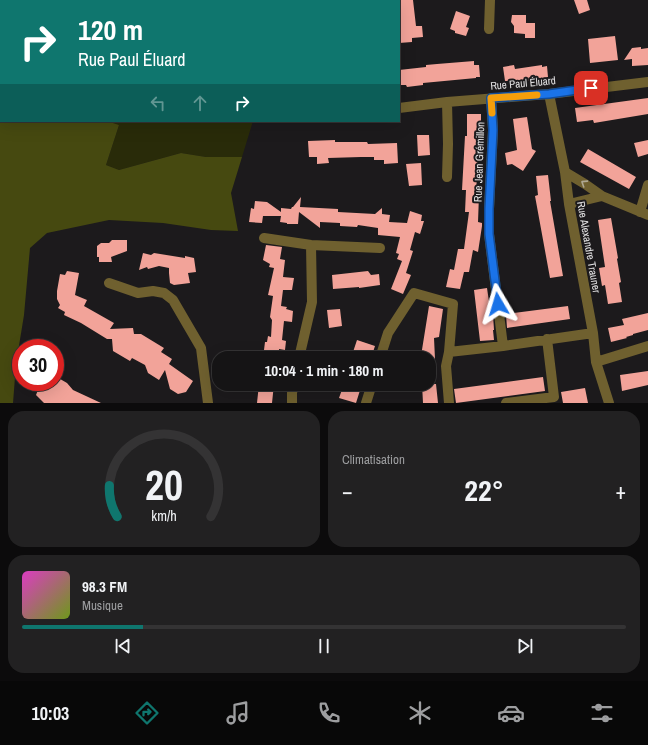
<!DOCTYPE html>
<html lang="fr">
<meta charset="utf-8">
<style>
body{margin:0;font-family:"Archivo Narrow",sans-serif;background:#222122;color:#f1f3f6;height:100vh;display:flex;flex-direction:column;font-size:15px;white-space:nowrap}
*{box-sizing:border-box;margin:0}
p{font-size:13px;color:#9d9ea0}
.icon{flex:none;width:22px;height:22px;fill:none;stroke:currentColor;stroke-width:2;stroke-linecap:round;stroke-linejoin:round}
.map{position:relative;height:403px;overflow:hidden}
.details{display:flex;flex-direction:column;gap:8px;padding:8px;background:#0c0b0c;flex:1}
.details>*{flex:none}
.banner{position:absolute;left:0px;top:0px;width:400px;height:122px;box-shadow:0 4px 16px #0002,0 0 0 1px #343334;background:#0f766e;color:#fff;overflow:hidden}
.speed{position:absolute;left:12px;top:339px;display:flex;gap:8px;font-size:20px;font-weight:700;text-align:center}
.speed>*{display:grid;place-content:center;width:52px;height:52px;border-radius:50%;background:#151415;box-shadow:0 4px 16px #0002,0 0 0 1px #343334;line-height:1}
.speed .limit{border:6px solid #d22;background:#fff;color:#111}
.pin{position:absolute;display:grid;place-items:center;width:34px;height:34px;color:#fff;margin:-17px;border-radius:8px;box-shadow:0 2px 6px #0006}
.me{position:absolute;width:44px;margin:-22px;rotate:353deg;stroke-linejoin:round;filter:drop-shadow(0 0 3px #0008)}
.turn{display:flex;align-items:center;gap:14px;height:84px;padding:0 12px;font-size:18px}
.turn .icon{width:52px;height:52px;stroke-width:2.5}
.turn b{display:block;font-size:28px;line-height:34px}
.lanes{display:flex;align-items:center;height:38px;padding:0 12px;background:#0003;justify-content:center;gap:20px;direction:ltr}
.lanes .off{opacity:.35}
.big{font-size:30px;font-weight:700;line-height:1.1}
.details .card{flex:1;display:flex;flex-direction:column;justify-content:center;gap:6px;min-width:0;padding:0 14px;border-radius:16px;background:#222122}
.details .dial{align-items:center;gap:0}
.dial svg{height:104px;overflow:visible;fill:none;stroke:#343334;stroke-width:7;stroke-linecap:round;text-anchor:middle}
.dial text{fill:#f1f3f6;stroke:none}
.song{display:flex;align-items:center;gap:12px}
.cover{width:48px;height:48px;border-radius:6px;background:linear-gradient(135deg,hsl(310 70% 55%),hsl(80 70% 35%))}
.played{height:4px;border-radius:2px;background:linear-gradient(90deg,#0f766e 20%,#343334 20%)}
.keys{display:flex;justify-content:space-around;direction:ltr}
.heat{display:flex;justify-content:space-between;align-items:center;font-size:22px;direction:ltr}
.details .tiles{flex:1;display:grid;gap:8px;grid-template-columns:1fr 1fr}
.card:last-child{grid-column:span 2}
.trip{position:absolute;left:212px;top:351px;width:224px;height:40px;border-radius:16px;background:#151415;box-shadow:0 4px 16px #0002,0 0 0 1px #343334;font-weight:700;line-height:40px;text-align:center}
.tab-bar{display:flex;height:64px;justify-content:space-around;align-items:center;background:#080808;color:#9d9ea0}
.tab-bar .icon{width:28px;height:28px}
.tab-bar .current{color:#0f766e}
.tab-bar b{font-size:18px;color:#f1f3f6}
.map>svg:first-child{display:block}
</style>
<div class="map">
<svg width="648" height="403" viewBox="0 0 648 403">
<rect width="100%" height="100%" fill="#1c1a1c"/>
<path fill="#292b09" d="M107,121H253L242,157H206L181,153L119,170L106,165L119,125Z"/>
<path fill="#464910" d="M0,88L1,121H107L119,125L106,165L119,170L181,153L206,157H242L231,193L238,231L211,230L163,223L109,220L47,233L30,248L24,315L16,364L13,403H0Z"/>
<path fill="#f2a399" d="M399,0H413L416,26H422L423,37L412,38V42L399,43Z
M574,0H587L590,10L579,14Z
M456,11L470,16L466,27L469,28L466,36L455,33V31L450,29Z
M512,15H526V23H535V38H525V34L514,33V26L511,22Z
M615,36L618,60L590,63L588,39Z
M641,47V49L648,48V65L632,66V59L624,60L632,48Z
M474,61V65H479L480,77H476V78L423,83V85L407,87L406,85H401L399,70L426,67V65L437,64Z
M514,65L515,69L542,65V67L547,66L548,77L543,78V79L511,83V81H505L503,67Z
M648,98V114L594,123L593,120L577,122L575,108Z
M467,114H481V131H479L476,195H479L478,222L482,223V226L478,252L473,250L469,272H464L460,289L446,287L450,269L454,270L458,249H464L469,212H465L466,190H462L465,136H467Z
M527,117L532,149L536,151L523,171L512,164L507,165L505,153L517,150L513,119Z
M417,135H429L430,155L418,156Z
M335,140V142H367L368,144L397,143L398,163L384,164V160H374V157H361L328,158L329,163L317,164V157H309L308,141Z
M648,140V154L638,157L634,143Z
M588,149L636,177L629,189L580,162Z
M421,163L422,185L409,186L406,164Z
M548,175L551,201H550L563,276L550,278L535,196L538,195L536,176Z
M301,197L300,207L338,209V212L375,214L382,208V214L390,215L389,222L407,223L410,211L422,215L421,221H424L420,234L415,232L410,250L413,251L406,273L411,275L403,294L391,289L402,261L397,259L399,254L396,253L400,237L378,235V228L358,225L357,227L340,226V223L320,222V228L299,212L298,224H287V223L280,222L281,216H263L262,223L249,222L251,208L254,209L255,201L267,202L281,212V208L291,209L292,207H291H293Z
M611,218L618,258L617,259L621,282L619,283L622,302L608,304L605,285L602,286L599,268L605,267L598,220Z
M112,240H127V251L111,257L112,262H99V257H97V246L101,243H109Z
M266,245L282,247L280,259L285,260L283,277L294,278L292,290H283L281,306L287,307L286,309L293,311L292,322L284,321L282,340L286,341L285,350L279,349V358H267V353L264,350L265,342H267L268,336L271,337L272,320L270,317L273,296L268,295L274,268L269,267L270,264L263,260Z
M143,253L151,255L154,253L185,258V256L194,258L196,272L188,273L190,283L174,285L170,283L169,273V268L159,266L148,269L147,267L139,270Z
M67,271L79,273L75,295L87,300L84,306L114,323L110,329L133,328L134,334H141L164,348L161,352L172,359L169,364L193,381L186,392L178,394L170,389L165,370L159,380L148,373L145,365L132,358L130,361L113,351L112,339H107L81,323L64,315L65,312L58,308L60,305L57,299V291L60,274L65,275Z
M368,271L371,275L379,274L380,285L359,288V287L333,289L332,275Z
M487,288L491,315H493L494,330H493L494,340L480,341L474,290Z
M429,306L443,309L439,337L434,338L435,359L421,356Z
M568,306L570,319L507,328L506,314Z
M340,309L342,326L329,328L327,310Z
M648,313V330L633,334V335L626,337L627,338L611,342L608,328L624,325L622,319Z
M357,340L375,346L371,358L353,352Z
M648,371V385L622,391L620,375Z
M55,376L67,383L73,390L101,403H44L36,395L38,390L29,382H55Z
M543,377L545,391L456,403L454,389Z
M259,384H274L272,403H257Z
M344,384H362L356,403L339,398Z
M422,384H436L438,403H423Z
M585,388L588,403H563L561,392Z"/>
<g fill="none" stroke-linecap="round" stroke-linejoin="round">
<path stroke="#6f602f" stroke-width="10" d="M18,1L19,0
M359,1V0
M0,14L1,13
M489,29L490,0
M549,94L565,172L569,204L593,333L596,362L609,403
M491,98L493,130L489,209V234L503,346
M447,102L448,144L447,177
M399,108L447,102L549,94L648,82
M565,172L585,184L602,196L648,215
M569,204L602,196
M640,212L648,185
M264,238L311,245L380,248
M109,283L138,293L153,291L164,293L173,300L201,348L208,403
M449,352L503,346L593,333
M299,358L312,302L311,245
M380,358L388,333L414,293L453,304L449,352L446,366L449,403
M596,362L648,346
M292,403V393L294,384
M366,403L372,384
M506,403L554,397L547,339"/>
</g>
<defs><path id="oneway-chevron" d="M-2-3.5L2.5 0L-2 3.5" fill="none" stroke-width="1.6" stroke-linecap="round" stroke-linejoin="round"/></defs>
<use stroke="#afa893" href="#oneway-chevron" transform="translate(584 183) rotate(-147)"/>
<g fill="none" stroke-linecap="round" stroke-linejoin="round">
<g stroke="#114b97" stroke-width="10">
<path id="route" d="M498,304L489,234V209L493,130L491,98L549,94L591,88"/>
</g>
<use href="#route" stroke="#1a73e8" stroke-width="7"/>
<path stroke="#f59e0b" stroke-width="7" d="M492,113L491,98L537,95"/>
</g>
<g text-anchor="middle" stroke-width="4" stroke-linejoin="round" paint-order="stroke">
<g font-size="11" fill="#e4e3e4" stroke="#1c1a1c">
<text transform="translate(523 83) rotate(-5)" y="4">Rue Paul Éluard</text>
<text transform="translate(479 162) rotate(-88)" y="4">Rue Jean Grémillon</text>
<text transform="translate(589 247) rotate(80)" y="4">Rue Alexandre Trauner</text>
</g>
</g>
</svg>
<div class="speed"><div class="limit">30</div></div>
<div class="pin" style="left:591px;top:88px;background:#d93025"><svg class="icon" aria-label="arrive" viewBox="0 0 24 24"><path d="M6 21V4h12l-3 4 3 4H6"/></svg></div>
<svg class="me" style="left:498px;top:304px" viewBox="-20 -20 40 40"><path d="M0-17L14 15 0 8-14 15z" fill="#1a73e8" stroke="#fff" stroke-width="4"/></svg>
<div class="trip">10:04 · 1 min · 180 m</div>
<div class="banner">
<div class="turn"><svg class="icon" aria-label="right" viewBox="0 0 24 24"><path d="M7 20v-9h11M14 6l5 5-5 5"/></svg><div><b>120 m</b>Rue Paul Éluard</div></div>
<div class="lanes"><svg class="icon off" aria-label="left" viewBox="0 0 24 24"><path d="M17 20v-9H6M10 6l-5 5 5 5"/></svg><svg class="icon off" aria-label="ahead" viewBox="0 0 24 24"><path d="M12 20V5M6 11l6-6 6 6"/></svg><svg class="icon" aria-label="right" viewBox="0 0 24 24"><path d="M7 20v-9h11M14 6l5 5-5 5"/></svg></div>
</div>
</div>
<section class="details">
<div class="tiles">
<div class="card dial"><svg viewBox="0 0 100 80">
<path d="M14 69A42 42 0 1 1 86 69"/>
<path d="M14 69A42 42 0 0 1 8 45" stroke="#0f766e"/>
<text x="50" y="56" font-size="32" font-weight="700">20</text>
<text x="50" y="72" font-size="11">km/h</text>
</svg></div>
<div class="card"><p>Climatisation</p>
<div class="heat"><a>−</a><b class="big">22°</b><a>+</a></div>
</div>
<div class="card">
<div class="song"><i class="cover"></i><div><b>98.3 FM</b><p>Musique</p></div></div>
<div class="played"></div>
<div class="keys"><svg class="icon" aria-label="previous" viewBox="0 0 24 24"><path d="M18 5L8 12l10 7zM5 5v14"/></svg><svg class="icon" aria-label="pause" viewBox="0 0 24 24"><path d="M8 5v14M16 5v14"/></svg><svg class="icon" aria-label="next" viewBox="0 0 24 24"><path d="M6 5l10 7-10 7zM19 5v14"/></svg></div>
</div>
</div>
</section>
<nav class="tab-bar">
<b>10:03</b>
<svg class="icon current" aria-label="directions" viewBox="0 0 24 24"><path d="M12 3l9 9-9 9-9-9zM9 14v-3h6M13 9l2 2-2 2"/></svg>
<svg class="icon" aria-label="music" viewBox="0 0 24 24"><path d="M9 18V5l10-2v13"/><circle cx="6" cy="18" r="3"/><circle cx="16" cy="16" r="3"/></svg>
<svg class="icon" aria-label="phone" viewBox="0 0 24 24"><path d="M5 4h4l2 5-3 2q2 4 5 5l2-3 5 2v4C11 20 4 13 5 4z"/></svg>
<svg class="icon" aria-label="climate" viewBox="0 0 24 24"><path d="M12 3v18M4 7l16 10M4 17L20 7"/></svg>
<svg class="icon" aria-label="car" viewBox="0 0 24 24"><path d="M5 17H2v-5l4-1 3-4h7l3 4 3 1v5h-3M9 17h6M6 11h13"/><circle cx="7" cy="17" r="2"/><circle cx="17" cy="17" r="2"/></svg>
<svg class="icon" aria-label="filters" viewBox="0 0 24 24"><path d="M4 7h16M4 17h16"/><circle cx="9" cy="7" r="2"/><circle cx="15" cy="17" r="2"/></svg>
</nav>
